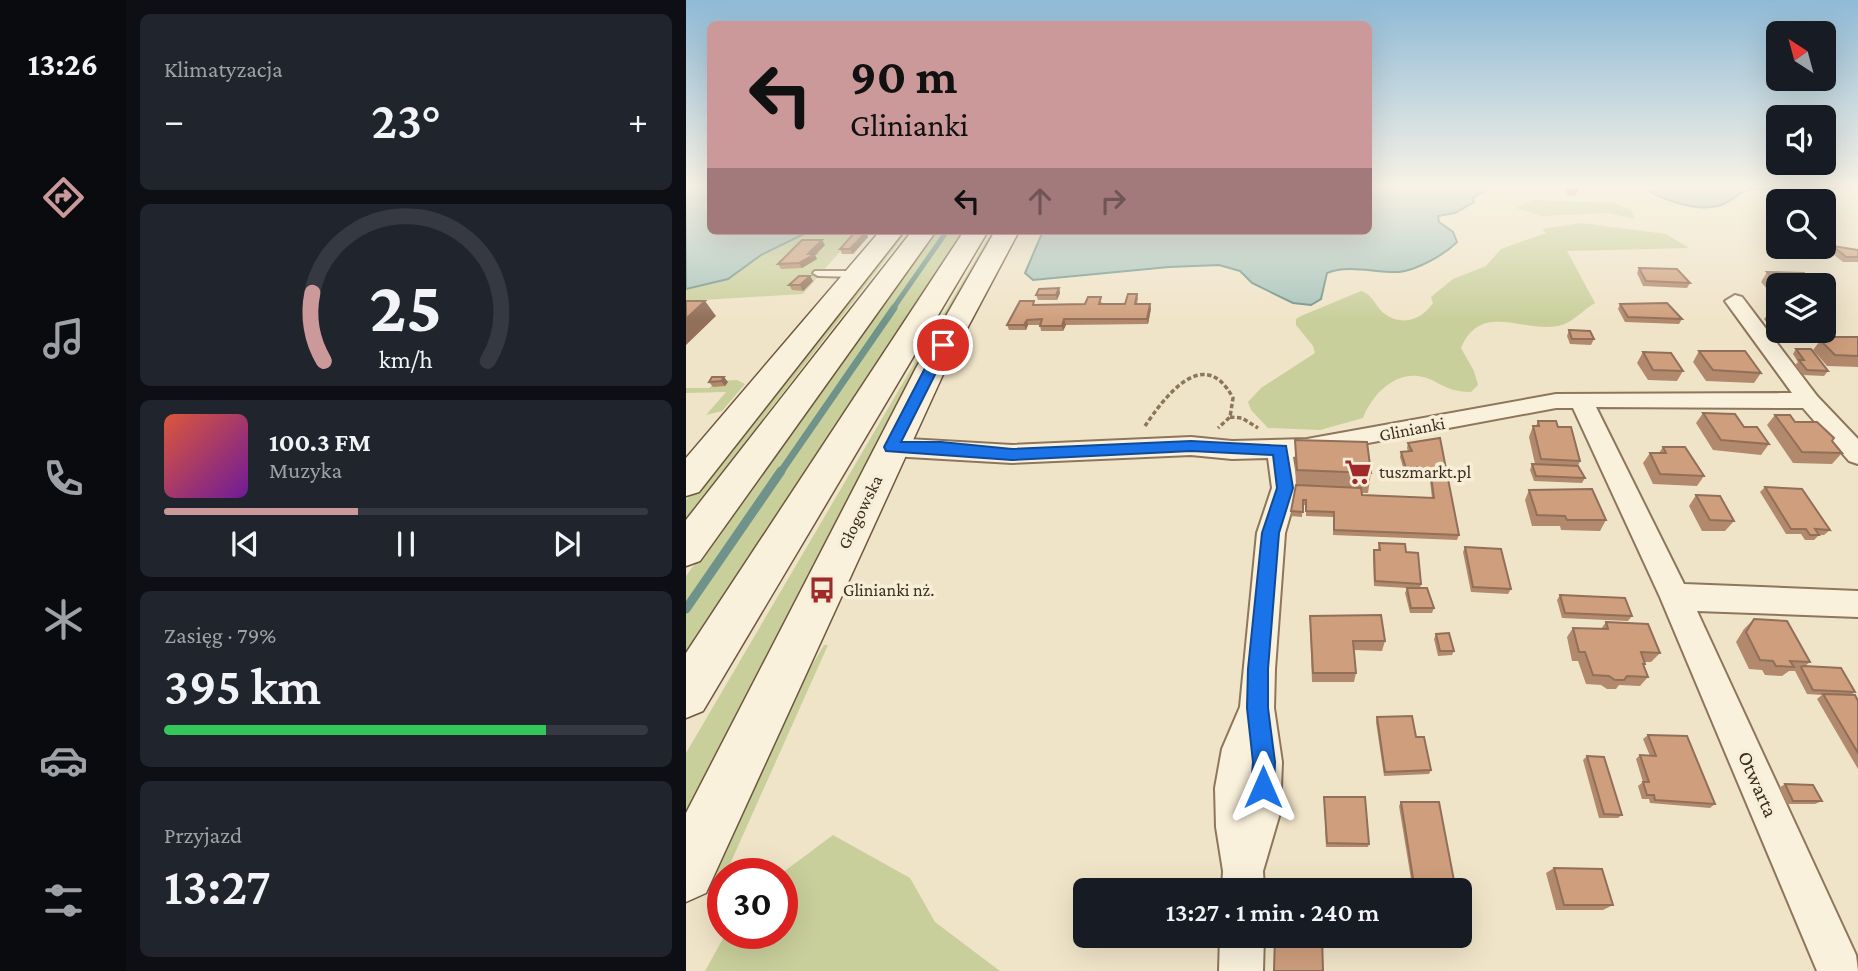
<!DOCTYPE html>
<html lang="pl">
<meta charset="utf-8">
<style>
body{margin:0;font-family:"Crimson Pro",serif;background:#20242c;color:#f1f3f6;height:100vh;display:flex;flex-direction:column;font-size:26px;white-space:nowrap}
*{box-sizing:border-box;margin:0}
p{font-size:23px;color:#9ea1a6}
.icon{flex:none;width:38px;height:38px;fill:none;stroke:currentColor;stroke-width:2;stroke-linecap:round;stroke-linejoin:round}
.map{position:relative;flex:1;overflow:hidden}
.side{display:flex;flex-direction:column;gap:14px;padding:14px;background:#0d0f14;width:560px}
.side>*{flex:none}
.top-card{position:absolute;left:21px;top:21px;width:665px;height:214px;border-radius:10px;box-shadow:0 7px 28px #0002;background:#cc999b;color:#111;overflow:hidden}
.needle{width:46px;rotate:324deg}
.buttons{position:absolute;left:1080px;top:21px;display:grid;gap:14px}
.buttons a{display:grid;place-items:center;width:70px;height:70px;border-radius:10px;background:#171b24;box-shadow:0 7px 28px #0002;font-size:35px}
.speed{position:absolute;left:21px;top:858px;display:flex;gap:14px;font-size:35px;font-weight:700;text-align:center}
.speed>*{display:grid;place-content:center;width:91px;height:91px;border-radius:50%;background:#171b24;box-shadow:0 7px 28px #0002;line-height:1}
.speed .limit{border:10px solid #d22;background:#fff;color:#111}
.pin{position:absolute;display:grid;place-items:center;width:60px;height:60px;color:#fff;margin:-30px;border:4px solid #fff;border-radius:50%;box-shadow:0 2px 7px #0007}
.me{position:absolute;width:77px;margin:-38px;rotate:0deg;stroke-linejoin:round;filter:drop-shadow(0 0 5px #0008)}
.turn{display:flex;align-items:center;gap:24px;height:147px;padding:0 28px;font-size:32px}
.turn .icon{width:91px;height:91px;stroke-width:2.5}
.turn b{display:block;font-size:49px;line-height:60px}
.lanes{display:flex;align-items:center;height:66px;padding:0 28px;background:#0003;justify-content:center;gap:35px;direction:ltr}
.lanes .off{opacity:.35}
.big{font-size:52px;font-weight:600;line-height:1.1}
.side .card{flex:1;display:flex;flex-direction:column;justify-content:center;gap:10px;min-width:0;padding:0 24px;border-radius:10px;background:#20242c}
.side .dial{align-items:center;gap:0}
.dial svg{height:182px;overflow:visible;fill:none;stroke:#363941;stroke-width:7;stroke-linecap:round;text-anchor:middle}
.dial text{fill:#f1f3f6;stroke:none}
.song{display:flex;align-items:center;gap:21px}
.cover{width:84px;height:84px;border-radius:10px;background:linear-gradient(135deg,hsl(10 70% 55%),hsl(280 70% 35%))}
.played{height:7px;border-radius:4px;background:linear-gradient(90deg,#cc999b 40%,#363941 40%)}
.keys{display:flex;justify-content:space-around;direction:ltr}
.heat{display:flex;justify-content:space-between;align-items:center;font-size:38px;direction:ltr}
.charge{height:10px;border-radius:5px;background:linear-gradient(90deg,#34c759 79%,#363941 0)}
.trip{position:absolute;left:387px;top:878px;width:399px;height:70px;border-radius:10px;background:#171b24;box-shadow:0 7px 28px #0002;font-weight:600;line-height:70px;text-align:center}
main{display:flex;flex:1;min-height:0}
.menu{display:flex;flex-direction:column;width:126px;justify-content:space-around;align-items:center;background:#090b0e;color:#9ea1a6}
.menu .icon{width:49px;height:49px}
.menu .active{color:#cc999b}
.menu b{font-size:32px;color:#f1f3f6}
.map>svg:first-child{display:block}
</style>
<main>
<nav class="menu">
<b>13:26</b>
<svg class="icon active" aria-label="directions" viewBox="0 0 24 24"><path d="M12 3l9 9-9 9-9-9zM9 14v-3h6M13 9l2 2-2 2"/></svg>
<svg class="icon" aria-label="music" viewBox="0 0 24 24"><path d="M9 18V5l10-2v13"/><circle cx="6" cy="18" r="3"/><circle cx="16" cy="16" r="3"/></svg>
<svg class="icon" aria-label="phone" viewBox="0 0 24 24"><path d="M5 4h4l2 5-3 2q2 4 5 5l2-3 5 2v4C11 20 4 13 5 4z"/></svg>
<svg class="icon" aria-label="climate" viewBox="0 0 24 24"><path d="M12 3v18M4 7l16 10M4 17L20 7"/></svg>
<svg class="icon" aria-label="car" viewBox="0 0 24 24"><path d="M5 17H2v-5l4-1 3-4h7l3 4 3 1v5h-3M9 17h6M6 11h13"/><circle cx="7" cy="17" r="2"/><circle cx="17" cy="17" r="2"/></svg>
<svg class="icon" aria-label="filters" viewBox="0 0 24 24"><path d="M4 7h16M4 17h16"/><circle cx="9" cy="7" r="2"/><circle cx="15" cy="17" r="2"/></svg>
</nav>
<section class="side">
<div class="card"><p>Klimatyzacja</p>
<div class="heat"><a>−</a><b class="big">23°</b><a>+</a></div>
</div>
<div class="card dial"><svg viewBox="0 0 100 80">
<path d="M14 69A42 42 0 1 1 86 69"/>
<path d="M14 69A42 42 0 0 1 9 39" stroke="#cc999b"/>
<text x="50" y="56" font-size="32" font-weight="700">25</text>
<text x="50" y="72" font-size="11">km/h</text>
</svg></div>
<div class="card">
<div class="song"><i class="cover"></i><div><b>100.3 FM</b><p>Muzyka</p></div></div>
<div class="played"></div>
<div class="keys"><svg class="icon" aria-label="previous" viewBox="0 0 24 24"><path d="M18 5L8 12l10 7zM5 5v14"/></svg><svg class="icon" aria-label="pause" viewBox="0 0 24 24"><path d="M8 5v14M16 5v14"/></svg><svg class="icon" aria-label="next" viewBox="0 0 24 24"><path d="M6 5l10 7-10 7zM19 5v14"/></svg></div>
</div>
<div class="card"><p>Zasięg · 79%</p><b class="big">395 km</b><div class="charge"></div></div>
<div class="card"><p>Przyjazd</p><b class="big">13:27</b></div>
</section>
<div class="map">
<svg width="1172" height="971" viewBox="0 0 1172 971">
<rect width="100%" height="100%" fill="#f0e4c8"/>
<path fill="#c9cf9b" d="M0,185H24V231H172L117,294L0,301Z
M847,200L928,203L945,210L949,219L921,213L855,216L830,208Z
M895,223L980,234L1003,248L881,251L909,303C898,309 885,324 872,326C836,333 795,301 775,348L788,371L792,385L785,392C757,392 753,379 732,376C706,373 685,397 677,418L634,430L582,428L565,410L562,402L575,388L629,353L627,346L610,325V319L615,316L675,291C688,295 689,307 699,314C717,327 736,319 747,303L745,297L767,279L800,266L815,249L860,233L856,229Z
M215,231H222L0,518V500Z
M249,231H279L0,658V576Z
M306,231H311L0,826V753Z
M51,380L59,384L36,411L20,415L40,392L0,393V388H23L31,381Z
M138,645H142L40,873H37V879L17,888L106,699Z
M147,835L224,878L249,922L314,971H19L40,933H96V873Z"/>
<path fill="#a9c4bc" stroke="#6f938a" stroke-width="2" d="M0,185H24V231H124L75,255L42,279L0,289Z
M683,185H808L787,198L788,202L769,213L752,216L753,222L767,232L771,242C758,255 731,270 713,272C688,273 664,264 641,273L635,299L625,305L607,303L566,283L554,271L533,265L483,267L347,280L339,273L357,231H682Z
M954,185H1172V186L1064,189C1052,193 1046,201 1035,205C1012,213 972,199 954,185Z"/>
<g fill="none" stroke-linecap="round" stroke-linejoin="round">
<path stroke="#6f938a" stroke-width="5" d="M206,310L261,231"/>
<path stroke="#6f938a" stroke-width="7" d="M94,473L208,308"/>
<path stroke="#6f938a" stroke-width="9" d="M0,609L95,471"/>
<g stroke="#8d765c" stroke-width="4">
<path id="lane" d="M129,271H171L176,274L171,277L132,276L127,273Z"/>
</g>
<g stroke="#8d765c" stroke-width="4">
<path id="street" d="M1049,295L1056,297L1131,396L1172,439V464L1163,461L1117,408L910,407L998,584L1172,591V617L1011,611L1170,955L1172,971H1131L974,597L887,408H870L607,457L612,488L599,533L589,669L588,708L596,762L594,813L577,871L578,891H536L537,871L530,827L529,788L536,749L554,707L571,533L586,488L582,458L546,459L505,455L326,463L205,456L196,453L193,447L196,441L205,438L326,445L505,437L546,441L621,439L870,394L1106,393L1039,301Z
M534,936H578L577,971H533Z"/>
</g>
<g stroke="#6f573f" stroke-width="3">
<path id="secondary" d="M194,231H218L13,492L0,496V458Z
M226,231H250L14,561L0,566V520Z
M278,231H302L17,711L0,718V653Z
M309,231H333L260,368L20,893L0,902V813L230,368Z"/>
</g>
<path stroke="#8d765c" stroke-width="3.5" stroke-dasharray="4.5 2.5" stroke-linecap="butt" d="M544,417L556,418L572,428
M459,426C478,398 518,343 547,398L544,417L532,428"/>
<use href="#lane" fill="#faf1dc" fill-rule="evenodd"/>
<use href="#street" fill="#faf1dc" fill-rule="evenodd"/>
<use href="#secondary" fill="#faf1dc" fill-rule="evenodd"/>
</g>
<path fill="#b2896c" d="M882,186L891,191L889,196L881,195L880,190Z
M180,232L182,237L167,254H156L154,249Z
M139,245L129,255L131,259L116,268L95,269L92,264Z
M1147,246L1172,250V262H1157L1143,251Z
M953,268L1004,283L1001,288L957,286L951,273Z
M1081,272L1129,285H1092V299L1089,298L1075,282Z
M124,276L127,281L117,291L106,290L103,285Z
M373,288L374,293L371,300H352L350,295Z
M451,294L452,299L451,304L465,309L462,324L380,325L377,331H355L354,325H342L340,330H323L321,325L350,305L399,304L416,302L415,304H439Z
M934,304L996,319L993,324L939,322L932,309Z
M1082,314L1092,315V331H1120L1125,337L1121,342L1094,340L1078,319Z
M883,330L908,339L905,345L884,344L881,336Z
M1137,337H1172V367L1141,366L1127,350Z
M1110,349L1142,371L1138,376L1117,375L1109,365L1112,362L1107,354Z
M1013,351L1075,373L1068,383L1020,381L1007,362Z
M957,352L997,371L991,381L962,380L951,363Z
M26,377L42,382L39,386L27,387L23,382Z
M1017,413L1058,427L1083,444L1075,455L1027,450L1010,423Z
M1089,415L1109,422L1146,441L1156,453L1146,464L1107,463L1081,425Z
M852,421L872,427L894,461L892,466L899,478L896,483L848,481L844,470L846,464H849L843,437L847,426H850Z
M754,438L773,535L771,540L647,535V517L620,516V505H617L616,517L605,516L610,487L609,460V440L685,473L682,493H676V495L746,498L744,481H732L729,473L719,474L714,457L715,452L722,451L721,448L722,443Z
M977,447L1018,476L1011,486L967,484L957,463L964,453H973Z
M1079,487L1144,530L1138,535H1133L1128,540H1119L1115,534H1100L1074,492Z
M843,490L920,520L914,531L875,530L874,526H846L839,500Z
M1010,495L1048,521L1039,531H1016L1003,506Z
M693,543L720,552L735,584L734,588L748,608L746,613H724L719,593L721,588L688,586L687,555L688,550H692Z
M779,547L825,589L822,594L785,592L777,552Z
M874,595L946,616L942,621L876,618L871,600Z
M624,616L699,641L696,651L668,650L670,673L668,682H626L624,625Z
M1068,619L1124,662L1119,666L1169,692L1165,695L1172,701V769L1131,699L1136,695L1121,694L1109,671H1103L1096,676L1079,675L1076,670L1063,669L1050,642L1058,629Z
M920,622L974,653L965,662H958L959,664L958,666L962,677L954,686L933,685L930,689H921L915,685L900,684L892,661H886L881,637L887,628L915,629Z
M750,634L768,651L766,655L752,656L748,639Z
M691,717L745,770L743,774L698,776L690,722Z
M962,735L1029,804L1024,808L964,803L963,799H956L952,786L957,782L950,759L954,755L964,756L957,739Z
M901,756L936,815L932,818H913L897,760Z
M1099,784L1136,801L1129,804H1101L1093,788Z
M638,797L683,844L682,847H640Z
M715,802L770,891H727L713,806Z
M868,868L927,905L917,910H870L860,873Z"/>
<path fill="#916f58" d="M180,232L182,237L167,254L164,249Z
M136,240L139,245L129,255L131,259L116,268L113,263Z
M124,276L127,281L117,291L114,285Z
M373,288L374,293L371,300L370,295Z
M19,301L30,316L0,345V319Z
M464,304L465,309L462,324L461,319Z
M378,319L380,325L377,331L376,326Z
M341,320L342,325L340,330L338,325Z
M38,377L42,382L39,386L35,381Z"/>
<path fill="#cf9f7d" stroke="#916f58" stroke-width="2" d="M882,186H890L891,191H883Z
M169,232H180L164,249H154Z
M116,240H136L122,254H129L113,263L92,264Z
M1147,246L1172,250V257H1160Z
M953,268L991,269L1004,283L960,281Z
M1081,272L1118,273L1129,285H1093Z
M113,276H124L114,285H103Z
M373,288L370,295H350L353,289Z
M442,294H451L449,304H464L461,319H378L376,326H354L356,319L341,320L338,325H321L334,301H348L347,305L399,304L402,297H415L413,304H439Z
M0,301H19L0,319Z
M981,303L996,319L942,317L934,304Z
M1082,314L1092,315V328Z
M883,330L904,331L908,339H886Z
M1094,331H1120L1125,337L1097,335Z
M1137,337H1172V356L1149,355L1134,340H1140Z
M1110,349H1125L1142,371L1121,370L1113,360H1118Z
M1013,351H1059L1075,373L1027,370Z
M957,352L985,353L997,371L967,370Z
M26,377H38L35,381L23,382Z
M1017,413L1049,414L1058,427H1071L1083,444L1035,440Z
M1089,415H1104L1109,422H1131L1148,438L1146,441L1156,453L1116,452Z
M852,421H870L872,427H885L894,461L855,459L847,426H853Z
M754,438L773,535L648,530V512L620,511V500H617V512L605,511L610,485L675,488L676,495L748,498L745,476L733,475L731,467L720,468L715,452L726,451L722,443Z
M609,440L681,442L685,473L611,470Z
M977,447H999L1018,476L974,474L964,453H980Z
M846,464L892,466L899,478L850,476Z
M1079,487L1116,489L1144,530L1129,529L1133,535H1124L1120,529H1105Z
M906,489L920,520H881L879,516L851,515L843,490Z
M1010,495L1034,496L1048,521L1024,520Z
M693,543L719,544L720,552L732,553L735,584L689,581L688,550H694Z
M779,547L815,549L825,589L787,587Z
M721,588H741L748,608H725Z
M874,595L939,598L946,616L879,613Z
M695,615L699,641H667L670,673H627L624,616Z
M1068,619L1101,621L1124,662L1104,661L1108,667L1090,666L1087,661L1074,660L1060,632Z
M920,622L962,624L974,653L955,652L959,664H957L962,677L941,676L938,680H929L923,676L907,675L899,652H893L887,628L922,629Z
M763,633L768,651H754L750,634Z
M1118,666L1155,668L1169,692L1127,690L1115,667Z
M1137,694L1169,695L1172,701V753Z
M726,716L730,737H738L745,770L699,772L691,717Z
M962,735L1001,736L1029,804L969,800L968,795H961L957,782H963L954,755L970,756Z
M901,756L918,757L936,815L918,814Z
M1099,784L1127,785L1136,801H1107Z
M638,797H679L683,844L641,843Z
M715,802H753L770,891H729Z
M868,868L916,869L927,905H878Z
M589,936H636L637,971H588Z"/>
<linearGradient id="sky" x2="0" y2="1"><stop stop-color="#8fbad6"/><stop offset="0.58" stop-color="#f8f3e6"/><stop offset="1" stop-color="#f8f3e6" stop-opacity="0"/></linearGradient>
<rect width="1172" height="321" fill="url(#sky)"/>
<path fill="#1a73e8" stroke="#114b97" stroke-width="2" d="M257,342L264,345L215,442H255L326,449L505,441L600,446L607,488L593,533L582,669V708L589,762L588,787L585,795L577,799L569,795L565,787L567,762L561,708L562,669L576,533L591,488L587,455L505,451L326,460L200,451L198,447L251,345Z"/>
<defs>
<g id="supermarket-bare" transform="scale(2.1)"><path d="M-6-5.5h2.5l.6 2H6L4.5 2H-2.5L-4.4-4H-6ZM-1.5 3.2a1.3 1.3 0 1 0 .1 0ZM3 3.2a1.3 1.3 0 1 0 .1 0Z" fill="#9e2a2b" stroke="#f7eed8" stroke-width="2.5" paint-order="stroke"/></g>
<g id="bus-bare" transform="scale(2.1)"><path d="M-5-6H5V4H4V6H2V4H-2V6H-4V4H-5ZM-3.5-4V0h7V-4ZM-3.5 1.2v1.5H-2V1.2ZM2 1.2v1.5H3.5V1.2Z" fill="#9e2a2b" stroke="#f7eed8" stroke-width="2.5" paint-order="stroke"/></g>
</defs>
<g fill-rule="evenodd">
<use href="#supermarket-bare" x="672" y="472"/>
<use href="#bus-bare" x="136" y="590"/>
</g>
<g text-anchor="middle" stroke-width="7" stroke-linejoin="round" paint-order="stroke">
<g font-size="18" fill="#3d2e20" stroke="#f7eed8">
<text transform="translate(726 429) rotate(-11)" y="6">Glinianki</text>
<text transform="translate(174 512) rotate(-64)" y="6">Głogowska</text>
</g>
<g font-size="18" fill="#3d2e20" stroke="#f7eed8" text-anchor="start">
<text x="693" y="478">tuszmarkt.pl</text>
<text x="157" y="596">Glinianki nż.</text>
</g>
<g font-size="21" fill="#3d2e20" stroke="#f7eed8">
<text transform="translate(1072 784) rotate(66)" y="7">Otwarta</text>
</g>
</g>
</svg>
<div class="buttons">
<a><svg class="needle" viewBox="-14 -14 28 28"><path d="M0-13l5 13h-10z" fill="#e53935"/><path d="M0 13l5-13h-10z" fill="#9ea1a6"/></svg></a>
<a><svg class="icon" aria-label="sound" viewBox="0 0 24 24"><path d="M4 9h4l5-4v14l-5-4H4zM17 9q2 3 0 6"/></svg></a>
<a><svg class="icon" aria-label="search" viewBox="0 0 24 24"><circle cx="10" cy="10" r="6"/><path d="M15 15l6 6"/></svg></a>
<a><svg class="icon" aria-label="layers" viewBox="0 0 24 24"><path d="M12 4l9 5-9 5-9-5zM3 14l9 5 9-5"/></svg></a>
</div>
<div class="speed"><div class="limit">30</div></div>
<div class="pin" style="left:257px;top:345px;background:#d93025"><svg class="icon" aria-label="arrive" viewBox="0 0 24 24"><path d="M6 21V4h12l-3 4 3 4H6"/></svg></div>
<svg class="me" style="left:577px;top:787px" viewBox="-20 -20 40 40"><path d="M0-17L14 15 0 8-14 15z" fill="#1a73e8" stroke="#fff" stroke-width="4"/></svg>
<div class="trip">13:27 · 1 min · 240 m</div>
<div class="top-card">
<div class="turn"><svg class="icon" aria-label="left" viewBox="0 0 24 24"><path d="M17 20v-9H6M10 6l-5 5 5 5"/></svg><div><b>90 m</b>Glinianki</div></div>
<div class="lanes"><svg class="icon" aria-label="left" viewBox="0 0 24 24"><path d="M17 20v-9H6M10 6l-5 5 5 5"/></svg><svg class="icon off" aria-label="ahead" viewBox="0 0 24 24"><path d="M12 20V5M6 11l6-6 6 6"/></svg><svg class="icon off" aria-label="right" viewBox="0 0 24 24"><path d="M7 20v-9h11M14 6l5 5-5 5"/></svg></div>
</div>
</div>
</main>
